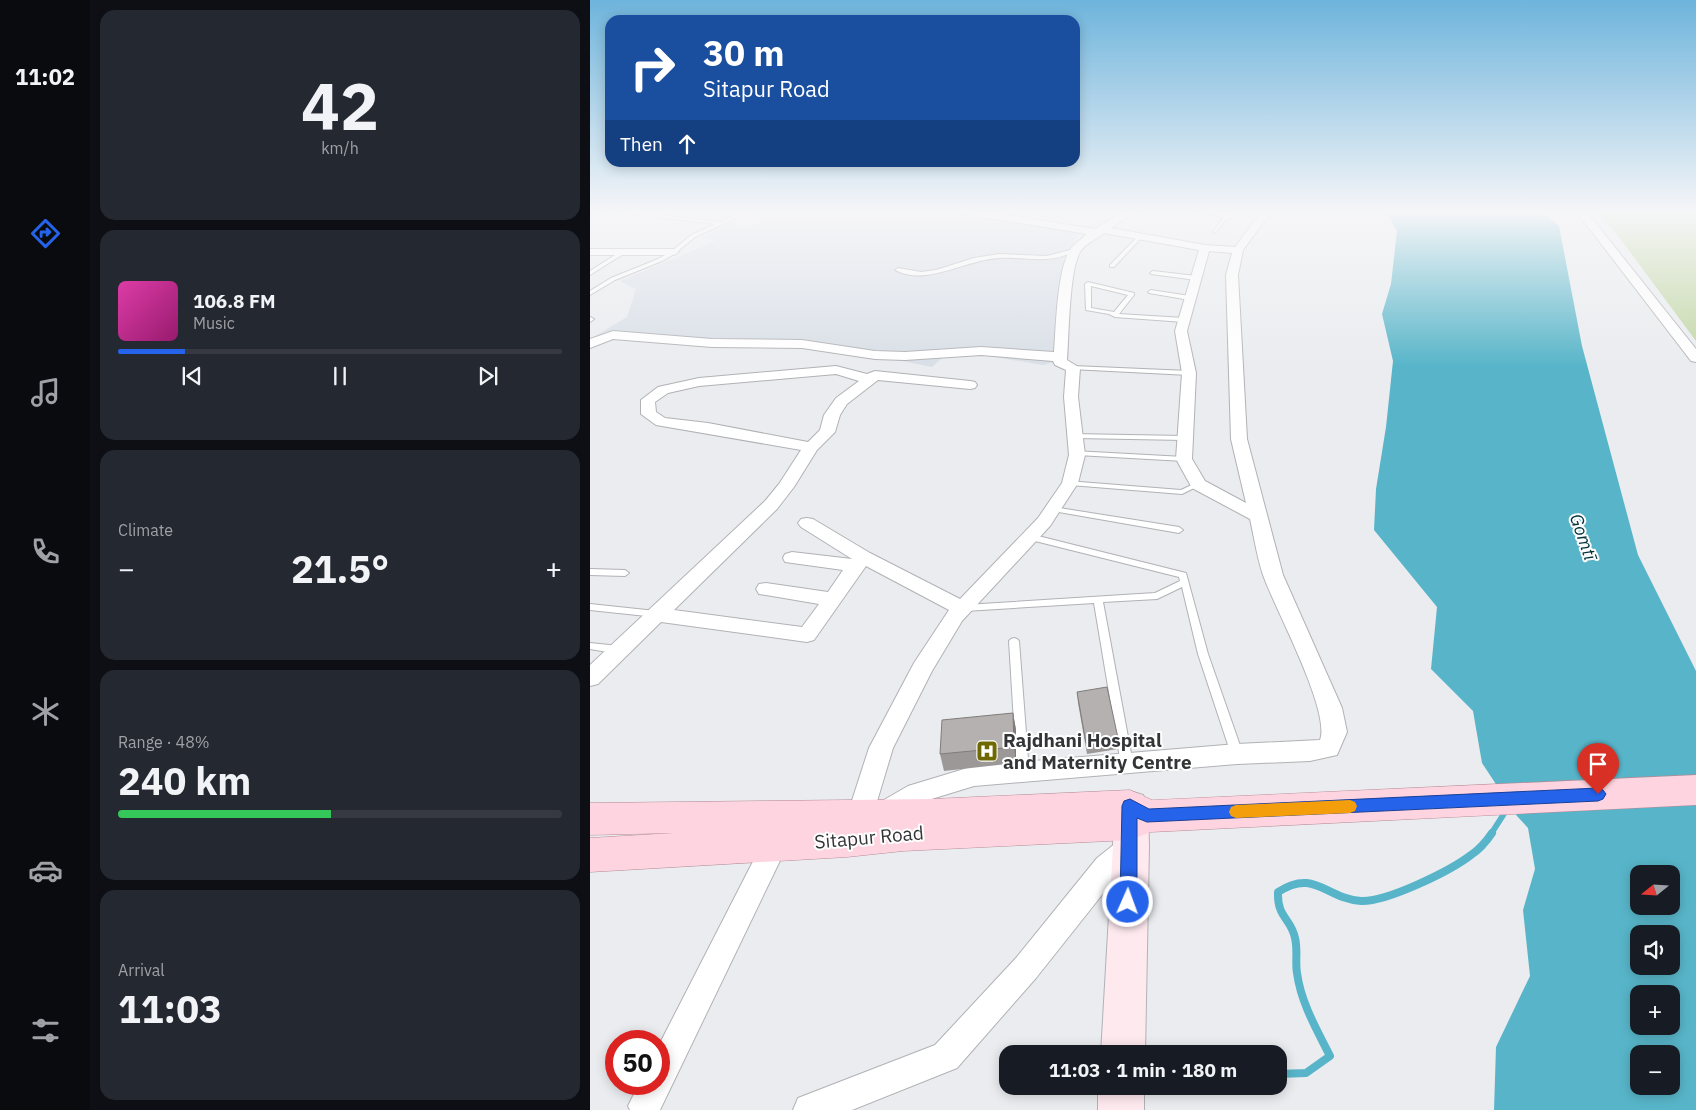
<!DOCTYPE html>
<meta charset="utf-8">
<style>
body{margin:0;font-family:"IBM Plex Sans",sans-serif;background:#242831;color:#f1f3f6;height:100vh;display:flex;flex-direction:column;font-size:19px;white-space:nowrap}
*{box-sizing:border-box;margin:0}
p{font-size:16px;color:#9ea1a6}
.icon{flex:none;width:28px;height:28px;fill:none;stroke:currentColor;stroke-width:2;stroke-linecap:round;stroke-linejoin:round}
.map{position:relative;flex:1;overflow:hidden}
.details{display:flex;flex-direction:column;gap:10px;padding:10px;background:#0d0f14;width:500px}
.details>*{flex:none}
.guide{position:absolute;left:15px;top:15px;width:475px;height:152px;border-radius:15px;box-shadow:0 2px 12px #0003;background:#1a4fa0;color:#fff;overflow:hidden}
.needle{width:32px;rotate:252deg}
.buttons{position:absolute;left:1040px;top:865px;display:grid;gap:10px}
.buttons a{display:grid;place-items:center;width:50px;height:50px;border-radius:10px;background:#171b24;box-shadow:0 2px 12px #0003;font-size:25px}
.speed{position:absolute;left:15px;top:1030px;display:flex;gap:10px;font-size:25px;font-weight:700;text-align:center}
.speed>*{display:grid;place-content:center;width:65px;height:65px;border-radius:50%;background:#171b24;box-shadow:0 2px 12px #0003;line-height:1}
.speed .limit{border:8px solid #d22;background:#fff;color:#111}
.pin{position:absolute;display:grid;place-items:center;width:42px;height:42px;color:#fff;margin:-51px -21px;border-radius:50% 50% 50% 0;rotate:-45deg;box-shadow:0 0 5px #0007}
.pin .icon{rotate:45deg}
.me{position:absolute;width:55px;margin:-28px;rotate:2deg;stroke-linejoin:round;filter:drop-shadow(0 0 4px #0008)}
.turn{display:flex;align-items:center;gap:18px;height:105px;padding:0 15px;font-size:22px}
.turn .icon{width:65px;height:65px;stroke-width:2.5}
.turn b{display:block;font-size:35px;line-height:42px}
.then{display:flex;align-items:center;height:48px;padding:0 15px;background:#0003;gap:10px;font-size:19px}
.big{font-size:38px;font-weight:700;line-height:1.1}
.details .tile{flex:1;display:flex;flex-direction:column;justify-content:center;gap:8px;min-width:0;padding:0 18px;border-radius:15px;background:#242831}
.details .dial{align-items:center;gap:0}
.dial b{font-size:65px;line-height:1}
.song{display:flex;align-items:center;gap:15px}
.cover{width:60px;height:60px;border-radius:8px;background:linear-gradient(135deg,hsl(320 70% 55%),hsl(320 70% 35%))}
.played{height:5px;border-radius:2px;background:linear-gradient(90deg,#2563eb 15%,#363941 15%)}
.keys{display:flex;justify-content:space-around;direction:ltr}
.heat{display:flex;justify-content:space-between;align-items:center;font-size:28px;direction:ltr}
.charge{height:8px;border-radius:4px;background:linear-gradient(90deg,#34c759 48%,#363941 0)}
.trip{position:absolute;left:409px;top:1045px;width:288px;height:50px;border-radius:15px;background:#171b24;box-shadow:0 2px 12px #0003;font-weight:700;line-height:50px;text-align:center}
main{display:flex;flex:1;min-height:0}
.tabs{display:flex;flex-direction:column;width:90px;justify-content:space-around;align-items:center;background:#090b0e;color:#9ea1a6}
.tabs .icon{width:35px;height:35px}
.tabs .current{color:#2563eb}
.tabs b{font-size:22px;color:#f1f3f6}
.map>svg:first-child{display:block}
</style>
<main>
<nav class="tabs">
<b>11:02</b>
<svg class="icon current" aria-label="directions" viewBox="0 0 24 24"><path d="M12 3l9 9-9 9-9-9zM9 14v-3h6M13 9l2 2-2 2"/></svg>
<svg class="icon" aria-label="music" viewBox="0 0 24 24"><path d="M9 18V5l10-2v13"/><circle cx="6" cy="18" r="3"/><circle cx="16" cy="16" r="3"/></svg>
<svg class="icon" aria-label="phone" viewBox="0 0 24 24"><path d="M5 4h4l2 5-3 2q2 4 5 5l2-3 5 2v4C11 20 4 13 5 4z"/></svg>
<svg class="icon" aria-label="climate" viewBox="0 0 24 24"><path d="M12 3v18M4 7l16 10M4 17L20 7"/></svg>
<svg class="icon" aria-label="car" viewBox="0 0 24 24"><path d="M5 17H2v-5l4-1 3-4h7l3 4 3 1v5h-3M9 17h6M6 11h13"/><circle cx="7" cy="17" r="2"/><circle cx="17" cy="17" r="2"/></svg>
<svg class="icon" aria-label="filters" viewBox="0 0 24 24"><path d="M4 7h16M4 17h16"/><circle cx="9" cy="7" r="2"/><circle cx="15" cy="17" r="2"/></svg>
</nav>
<section class="details">
<div class="tile dial"><b>42</b><p>km/h</p></div>
<div class="tile">
<div class="song"><i class="cover"></i><div><b>106.8 FM</b><p>Music</p></div></div>
<div class="played"></div>
<div class="keys"><svg class="icon" aria-label="previous" viewBox="0 0 24 24"><path d="M18 5L8 12l10 7zM5 5v14"/></svg><svg class="icon" aria-label="pause" viewBox="0 0 24 24"><path d="M8 5v14M16 5v14"/></svg><svg class="icon" aria-label="next" viewBox="0 0 24 24"><path d="M6 5l10 7-10 7zM19 5v14"/></svg></div>
</div>
<div class="tile"><p>Climate</p>
<div class="heat"><a>−</a><b class="big">21.5°</b><a>+</a></div>
</div>
<div class="tile"><p>Range · 48%</p><b class="big">240 km</b><div class="charge"></div></div>
<div class="tile"><p>Arrival</p><b class="big">11:03</b></div>
</section>
<div class="map">
<svg width="1106" height="1110" viewBox="0 0 1106 1110">
<rect width="100%" height="100%" fill="#eaecef"/>
<path fill="#d9dfe7" d="M197,211H364L490,233L474,257L465,362L453,365L361,350L342,367L267,352L42,336L2,338L37,317L46,289L30,281L126,241L111,237L138,225L157,229Z"/>
<path fill="#c2d7a4" d="M1006,211L1106,212V341L1029,237Z"/>
<path fill="#58b5c9" fill-rule="evenodd" d="M796,211H951L969,226L992,346L1048,555L1106,671V1110H904L906,1047L940,976L933,910L945,869L938,828L927,816L892,763L883,711L841,669L847,607L784,530L786,489L796,427L803,361L792,314L801,284L807,231ZM1049,874H1081V906H1049ZM1049,934H1081V966H1049ZM1049,994H1081V1026H1049ZM1049,1054H1081V1086H1049Z"/>
<g fill="none" stroke-linecap="round" stroke-linejoin="round">
<path stroke="#58b5c9" stroke-width="6" d="M901,834L917,809"/>
<path stroke="#58b5c9" stroke-width="8" d="M688,1074L716,1073L740,1056C727,1030 711,1003 707,973C705,962 708,950 705,938C701,918 687,918 688,892C725,868 736,899 771,901C797,902 860,871 881,855C890,849 896,842 902,833"/>
<g stroke="#b1b2b5" stroke-width="2">
<path id="lane" d="M30,211L131,222L155,211H161L105,237L86,253L72,261L25,280L0,295V291L21,278L68,259L82,251L101,235L126,224L32,213H30Z
M599,211H610L639,216L625,233L623,232L634,217Z
M549,235L553,236L524,267H520V265Z
M484,249L487,251L486,252C476,255 466,259 456,259C441,260 425,257 410,258C376,259 337,287 305,270L308,268L331,272L346,270L384,258L409,254L457,256Z
M33,250L38,251L0,275V271Z
M563,271L606,276L609,278L606,280L561,274L560,273Z
M498,282L544,293V295L529,314L594,318L597,320L594,322L525,317L519,314L496,310L495,284ZM501,286L538,295L524,312L501,308Z
M561,290L600,296L603,298L600,300L559,293L558,292Z
M0,317L4,319L0,322Z
M483,366L599,371L602,373L599,375L481,369L480,368Z
M482,434L595,436L599,438L595,440L485,438L481,436Z
M484,451L594,457L598,459L594,461L487,455H484L483,453Z
M477,481L591,490L608,482L612,484L592,494L480,485H477L476,483Z
M460,507H463L589,527L593,530L589,533L463,511H460L459,509Z
M440,534L596,573L618,654L653,754L651,757L647,758L643,757L641,754L608,654L592,587L567,599L513,602L543,764L541,767L537,769L533,767L531,764L504,603L375,611L372,610L370,608L372,606L375,605L565,593L590,581L589,577L437,539L436,537L437,535Z
M0,569L35,570L39,573L35,576L0,575Z
M0,604L66,611L69,612L71,614L69,616L66,617L0,610Z
M424,638L427,639L429,641L439,772L437,775L433,777L429,775L427,772L419,641L421,639Z
M0,643L29,646L33,648L34,650L33,652L29,654L0,649Z"/>
</g>
<g stroke="#b1b2b5" stroke-width="2">
<path id="street" d="M0,211H13L0,218Z
M370,211H392L505,229L535,211H547L521,228L615,245L645,247L672,211H682L653,250L648,275L657,439L693,575L752,708L757,732L747,755L720,761L647,764L384,786L335,801L305,820L296,823L287,820L284,813L279,824L270,827L261,824L257,816L279,748L324,663L359,610L276,566L224,640L217,642L71,622L8,684L0,686V665L175,501L189,484L211,450L66,425L51,414V400L68,387L109,378L246,366L277,374L285,371L380,381L385,382L387,385L385,388L380,389L288,380L257,404L250,415L245,432L227,450L204,487L187,509L84,610L212,627L229,604L176,595L169,594L166,589L169,584L176,583L238,592L253,570L195,562L193,558L195,554L202,552L262,559L211,527L208,523L211,519L217,518L223,519L280,553L370,599L448,518L472,483L479,455L474,397L476,370L465,365L463,361L391,355L315,360L285,359L212,348L122,347L23,339L0,348V339L23,331L122,339L212,340L285,351L315,352L391,347L464,352C466,327 467,270 480,250C485,243 491,239 497,234L375,214ZM514,233L609,250L585,331L592,373L586,459L602,488L660,519C664,537 667,557 673,575C685,609 741,711 730,740L647,744L384,766L318,786L287,804L285,808L303,748L342,671L372,621L460,526L488,483L495,455L488,397L490,368L477,360C479,336 479,271 490,252C496,243 507,239 514,233ZM619,251L642,253L636,275L641,439L656,503L615,481L602,459L606,373L597,331ZM246,374L269,381L246,398L234,415L230,430L218,442L118,423L75,418L66,412L65,402L78,393L109,386Z
M636,211H646L641,218L637,219L632,216Z
M986,211H996L1106,349V362L1101,361Z
M0,249H84L89,252L84,255H0Z
M185,832L194,836L198,844L70,1110H40L38,1106L49,1084H69V1045L176,836Z
M540,835L549,839L553,847L549,855L527,876L446,978L367,1068L262,1110H203L208,1098L345,1045L426,958L507,858L531,839Z"/>
</g>
<g stroke="#b1b2b5" stroke-width="2">
<path id="secondary" d="M540,791L553,795L558,806L559,846L555,1054H511L523,846L522,806L527,795Z
M508,1086H554V1110H508Z"/>
</g>
<g stroke="#b58a96" stroke-width="1">
<path id="primary" d="M1106,775V805L561,832L540,840L313,851L257,857L0,872V838L84,833L0,835V803L342,799L540,790L562,800Z"/>
</g>
<use href="#lane" fill="#fff" fill-rule="evenodd"/>
<use href="#street" fill="#fff" fill-rule="evenodd"/>
<use href="#secondary" fill="#fee9ef" fill-rule="evenodd"/>
<use href="#primary" fill="#fdd4df" fill-rule="evenodd"/>
</g>
<path fill="#9c9897" d="M487,692L528,738V749L497,754L488,703Z
M423,713L426,730V763L354,771L350,754Z"/>
<path fill="#7f7c7b" d="M423,713L426,730V763L424,747Z"/>
<path fill="#b5b1b0" stroke="#7f7c7b" d="M517,687L528,738L496,743L487,692Z
M423,713L424,747L350,754L352,720Z"/>
<linearGradient id="sky" x2="0" y2="1"><stop stop-color="#6eb4dc"/><stop offset="0.58" stop-color="#f6f6f8"/><stop offset="1" stop-color="#f6f6f8" stop-opacity="0"/></linearGradient>
<rect width="1106" height="366" fill="url(#sky)"/>
<path fill="#2563eb" stroke="#184099" d="M1008,788L1013,790L1016,794L1013,799L1008,801L557,822L547,818V902L544,908L538,910L533,908L530,902L532,806L534,801L540,799L559,809Z"/>
<path fill="#f59e0b" d="M760,800L765,802L767,806L765,811L760,813L646,818L641,816L639,812L641,807L646,805Z"/>
<defs>
<g id="hospital-square" transform="scale(1.125)"><rect x="-9" y="-9" width="18" height="18" rx="4" fill="#6d6800" stroke="#fff"/><path d="M-5-5h3v3.5h4V-5h3V5h-3V1.5h-4V5h-3Z" fill="#fff"/></g>
</defs>
<g fill-rule="evenodd">
<use href="#hospital-square" x="397" y="751"/>
</g>
<g text-anchor="middle" stroke-width="4" stroke-linejoin="round" paint-order="stroke">
<g font-size="18" font-style="italic" fill="#04333c" stroke="#fff">
<text transform="translate(993 537) rotate(71)" y="6">Gomtī</text>
</g>
<g font-size="19" font-weight="bold" fill="#343536" stroke="#fff" text-anchor="start">
<text x="413" y="747">Rajdhani Hospital<tspan x="413" dy="22">and Maternity Centre</tspan></text>
</g>
<g font-size="19" fill="#343536" stroke="#fff">
<text transform="translate(279 837) rotate(-5)" y="7">Sitapur Road</text>
</g>
</g>
</svg>
<div class="buttons">
<a><svg class="needle" viewBox="-14 -14 28 28"><path d="M0-13l5 13h-10z" fill="#e53935"/><path d="M0 13l5-13h-10z" fill="#9ea1a6"/></svg></a>
<a><svg class="icon" aria-label="sound" viewBox="0 0 24 24"><path d="M4 9h4l5-4v14l-5-4H4zM17 9q2 3 0 6"/></svg></a>
<a>+</a>
<a>−</a>
</div>
<div class="speed"><div class="limit">50</div></div>
<div class="pin" style="left:1008px;top:794px;background:#d93025"><svg class="icon" aria-label="arrive" viewBox="0 0 24 24"><path d="M6 21V4h12l-3 4 3 4H6"/></svg></div>
<svg class="me" style="left:538px;top:902px" viewBox="-20 -20 40 40"><circle r="17" fill="#2563eb" stroke="#fff" stroke-width="3"/><path d="M0-11L8 9 0 5-8 9z" fill="#fff"/></svg>
<div class="trip">11:03 · 1 min · 180 m</div>
<div class="guide">
<div class="turn"><svg class="icon" aria-label="right" viewBox="0 0 24 24"><path d="M7 20v-9h11M14 6l5 5-5 5"/></svg><div><b>30 m</b>Sitapur Road</div></div>
<div class="then">Then<svg class="icon" aria-label="ahead" viewBox="0 0 24 24"><path d="M12 20V5M6 11l6-6 6 6"/></svg></div>
</div>
</div>
</main>
